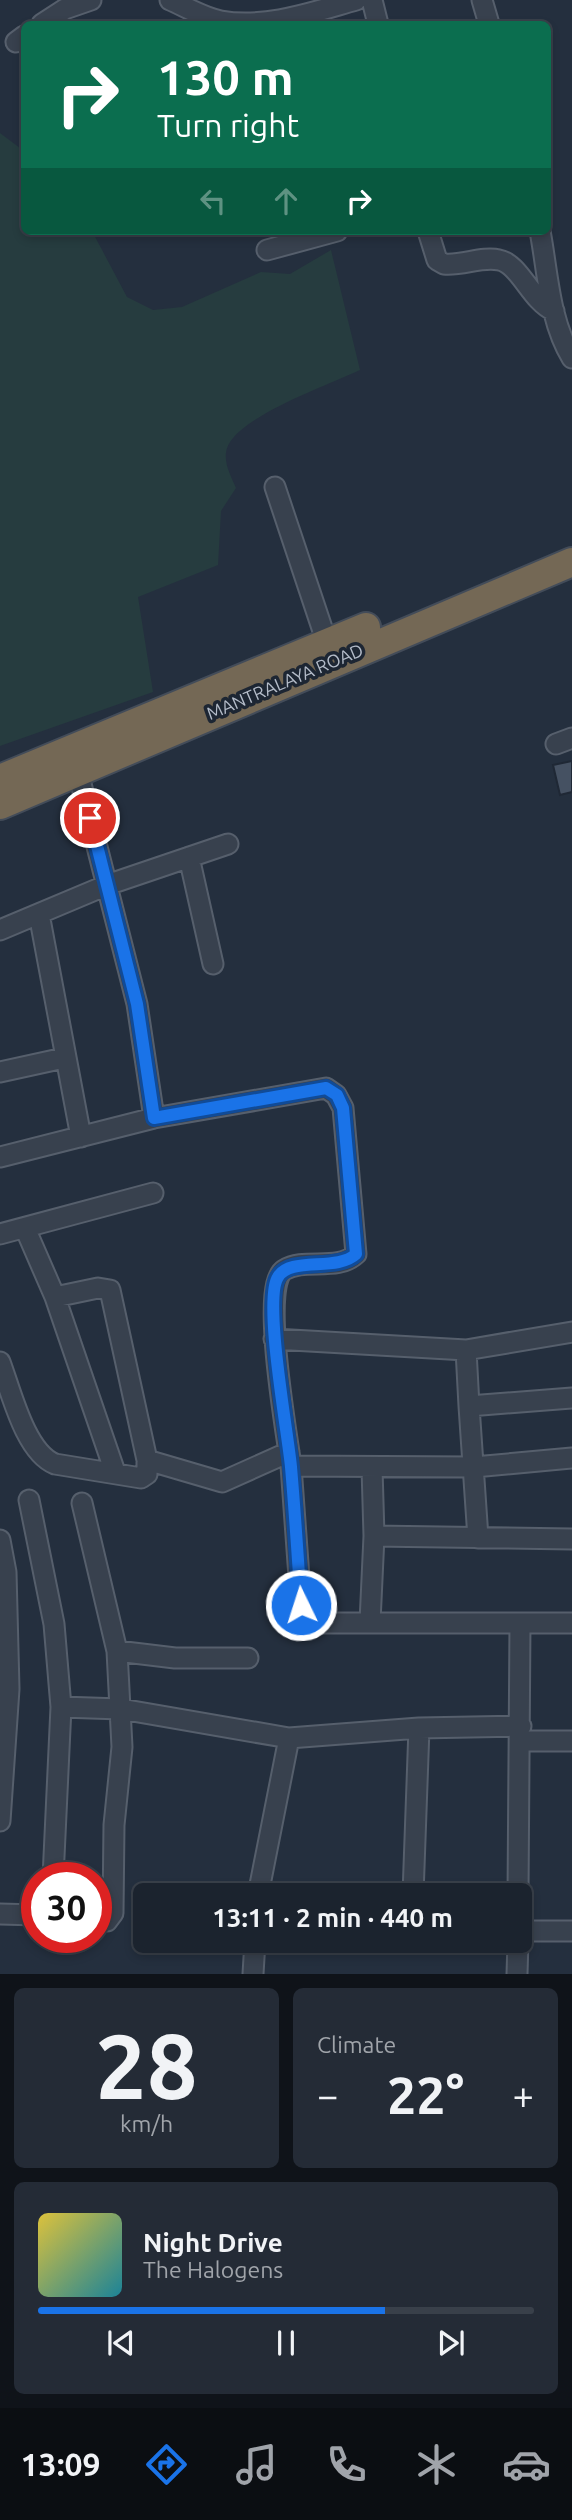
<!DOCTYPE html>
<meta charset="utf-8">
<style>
body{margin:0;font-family:Ubuntu,sans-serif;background:#242b36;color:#f1f3f6;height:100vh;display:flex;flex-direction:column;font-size:26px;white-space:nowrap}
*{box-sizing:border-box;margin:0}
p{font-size:23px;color:#a0a4aa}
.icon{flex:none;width:38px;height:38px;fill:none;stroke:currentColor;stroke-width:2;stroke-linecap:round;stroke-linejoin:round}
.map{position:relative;height:1974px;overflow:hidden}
.details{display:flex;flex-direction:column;gap:14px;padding:14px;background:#0f1319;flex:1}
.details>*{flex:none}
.banner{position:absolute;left:21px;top:21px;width:530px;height:214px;border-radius:10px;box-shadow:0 4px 10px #0003,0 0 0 2px #39404a;background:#0b6e4f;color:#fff;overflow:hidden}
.speed{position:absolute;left:21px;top:1862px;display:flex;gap:14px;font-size:35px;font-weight:700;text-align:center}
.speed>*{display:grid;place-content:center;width:91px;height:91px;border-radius:50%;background:#1b232e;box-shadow:0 4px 10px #0003,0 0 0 2px #39404a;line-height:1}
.speed .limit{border:10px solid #d22;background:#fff;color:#111}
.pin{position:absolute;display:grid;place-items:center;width:60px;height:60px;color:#fff;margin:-30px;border:4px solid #fff;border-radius:50%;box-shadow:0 2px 7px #0007}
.me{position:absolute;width:77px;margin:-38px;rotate:356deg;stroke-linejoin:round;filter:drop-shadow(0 0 5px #0008)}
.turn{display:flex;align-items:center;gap:24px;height:147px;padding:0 21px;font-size:32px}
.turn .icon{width:91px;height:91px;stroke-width:2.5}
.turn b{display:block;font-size:49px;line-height:60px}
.lanes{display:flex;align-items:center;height:66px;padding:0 21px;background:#0003;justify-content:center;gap:35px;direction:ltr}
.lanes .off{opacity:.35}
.big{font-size:52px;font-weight:600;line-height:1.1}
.details .widget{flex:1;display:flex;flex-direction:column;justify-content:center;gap:10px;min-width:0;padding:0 24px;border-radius:10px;background:#242b36}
.details .dial{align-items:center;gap:0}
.dial b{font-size:91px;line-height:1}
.song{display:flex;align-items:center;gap:21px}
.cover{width:84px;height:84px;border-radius:10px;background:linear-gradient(135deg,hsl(50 70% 55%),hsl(190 70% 35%))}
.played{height:7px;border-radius:4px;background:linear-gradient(90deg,#1a73e8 70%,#39404a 70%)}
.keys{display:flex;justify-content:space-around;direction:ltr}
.heat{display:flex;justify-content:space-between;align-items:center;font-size:38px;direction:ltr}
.details .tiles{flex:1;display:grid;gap:14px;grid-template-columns:1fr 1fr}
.widget:last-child{grid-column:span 2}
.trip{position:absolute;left:133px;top:1883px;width:399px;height:70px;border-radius:10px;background:#1b232e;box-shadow:0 4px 10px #0003,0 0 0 2px #39404a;font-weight:600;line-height:70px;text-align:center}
.menu{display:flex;height:112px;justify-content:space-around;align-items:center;background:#0b0e12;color:#a0a4aa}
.menu .icon{width:49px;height:49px}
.menu .current{color:#1a73e8}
.menu b{font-size:32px;color:#f1f3f6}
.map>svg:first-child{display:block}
</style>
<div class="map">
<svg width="572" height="1974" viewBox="0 0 572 1974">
<rect width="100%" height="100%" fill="#242f3e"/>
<path fill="#263c3f" d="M0,133L24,151V231H92L127,297L153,310L182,307L261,272L290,274L331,250L360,370C328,385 249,413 230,442C220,457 230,474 236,488L221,511L218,565L138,597L153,692L0,746Z"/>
<path fill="#455162" stroke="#1f2835" stroke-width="2" d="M572,761V792L560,795L553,765Z"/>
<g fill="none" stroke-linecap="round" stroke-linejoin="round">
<g stroke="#565f6c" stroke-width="23">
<path id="minor" d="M170,0C186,7 204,18 221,21C266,29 313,12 356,0
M372,0L378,24
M482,0L489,24
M42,24L65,9L91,0
M16,42L24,36
M428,231L437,260L444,264C462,266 482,256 499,260C520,264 531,301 554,311
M540,231C548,273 549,320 572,358
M267,250L337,231
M275,487L327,643
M556,744L572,738
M78,772L137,1004L154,1118
M189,857L213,964
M39,914L81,1137
M0,930L107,885L228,844
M0,1072L64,1058
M0,1157L154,1118L326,1088L336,1095L343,1108L356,1254C337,1272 305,1257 284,1270C260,1285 287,1435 291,1466L474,1467L572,1458
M25,1228L55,1297
M0,1234L153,1193
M274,1339L466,1350L572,1332
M466,1350L469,1406
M0,1362C11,1391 25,1452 55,1464L141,1478L147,1474V1460L110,1290L98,1288L55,1297L115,1472
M147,1460L222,1482L289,1452
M291,1466L301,1605L305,1616L313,1623H520
M29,1500L54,1624L61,1707L53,1878
M82,1503L117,1651L122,1747L114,1825L113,1913L107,1921H96
M374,1536L572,1539
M478,1538L469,1406L572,1398
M0,1540L6,1572L9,1689L0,1821
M370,1622L374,1536L372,1468
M117,1651L175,1658H248
M61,1707L121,1709L289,1738
M520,1741H572
M258,1895L289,1738L419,1728L521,1726
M413,1895L419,1728
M518,1895L520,1623H572
M0,1914L37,1915
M520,1931H572
M253,1974L255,1941
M517,1974L518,1941"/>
</g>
<g stroke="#434c59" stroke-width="32">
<path id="highway" d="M0,779L366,627
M0,805L572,562"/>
</g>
<use href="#minor" stroke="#38414e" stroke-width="19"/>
<use href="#highway" stroke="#746855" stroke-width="28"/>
</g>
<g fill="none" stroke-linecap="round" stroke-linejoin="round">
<g stroke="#114b97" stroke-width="18">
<path id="route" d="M90,818L137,1004L154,1118L326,1088L337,1095L343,1108L356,1254C337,1272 290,1256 278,1277C263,1300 288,1433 291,1467C295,1513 298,1559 301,1605"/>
</g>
<use href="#route" stroke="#1a73e8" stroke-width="12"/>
</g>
<g text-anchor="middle" stroke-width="7" stroke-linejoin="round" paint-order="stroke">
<g font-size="18" fill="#b4bcc9" stroke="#1d2633">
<text transform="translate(285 682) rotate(-23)" y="6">MANTRALAYA ROAD</text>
</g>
</g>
</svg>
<div class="speed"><div class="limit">30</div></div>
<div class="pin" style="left:90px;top:818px;background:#d93025"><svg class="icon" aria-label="arrive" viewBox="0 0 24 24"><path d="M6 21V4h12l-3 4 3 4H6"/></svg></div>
<svg class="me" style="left:301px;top:1605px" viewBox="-20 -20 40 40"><circle r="17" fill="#1a73e8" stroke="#fff" stroke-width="3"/><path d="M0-11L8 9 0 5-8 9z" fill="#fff"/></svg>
<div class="trip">13:11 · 2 min · 440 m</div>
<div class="banner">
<div class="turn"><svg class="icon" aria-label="right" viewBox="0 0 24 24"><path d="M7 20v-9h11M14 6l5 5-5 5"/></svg><div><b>130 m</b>Turn right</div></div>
<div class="lanes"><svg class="icon off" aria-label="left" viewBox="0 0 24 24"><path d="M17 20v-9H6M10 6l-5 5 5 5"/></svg><svg class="icon off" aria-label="ahead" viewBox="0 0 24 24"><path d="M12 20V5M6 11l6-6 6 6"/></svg><svg class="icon" aria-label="right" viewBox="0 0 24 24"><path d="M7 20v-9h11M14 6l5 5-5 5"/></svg></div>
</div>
</div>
<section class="details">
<div class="tiles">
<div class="widget dial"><b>28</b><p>km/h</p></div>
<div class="widget"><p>Climate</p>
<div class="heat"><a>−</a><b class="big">22°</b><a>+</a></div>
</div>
<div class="widget">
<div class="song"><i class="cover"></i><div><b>Night Drive</b><p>The Halogens</p></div></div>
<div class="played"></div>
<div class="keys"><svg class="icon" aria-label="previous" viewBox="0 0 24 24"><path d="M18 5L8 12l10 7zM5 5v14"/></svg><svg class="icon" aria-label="pause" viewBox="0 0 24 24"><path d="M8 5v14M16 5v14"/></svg><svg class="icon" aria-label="next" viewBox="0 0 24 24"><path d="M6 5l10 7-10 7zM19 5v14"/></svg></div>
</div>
</div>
</section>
<nav class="menu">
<b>13:09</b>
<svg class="icon current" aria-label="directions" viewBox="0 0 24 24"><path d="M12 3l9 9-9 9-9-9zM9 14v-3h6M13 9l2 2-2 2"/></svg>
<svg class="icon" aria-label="music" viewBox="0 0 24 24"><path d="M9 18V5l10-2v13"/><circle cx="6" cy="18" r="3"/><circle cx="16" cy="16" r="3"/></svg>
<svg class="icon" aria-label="phone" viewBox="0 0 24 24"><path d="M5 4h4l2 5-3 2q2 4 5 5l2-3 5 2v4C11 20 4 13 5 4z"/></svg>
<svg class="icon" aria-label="climate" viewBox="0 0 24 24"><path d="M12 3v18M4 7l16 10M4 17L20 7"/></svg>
<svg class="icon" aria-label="car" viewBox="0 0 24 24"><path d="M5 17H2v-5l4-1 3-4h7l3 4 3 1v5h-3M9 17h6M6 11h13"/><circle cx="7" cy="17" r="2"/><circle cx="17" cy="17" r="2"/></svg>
</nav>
